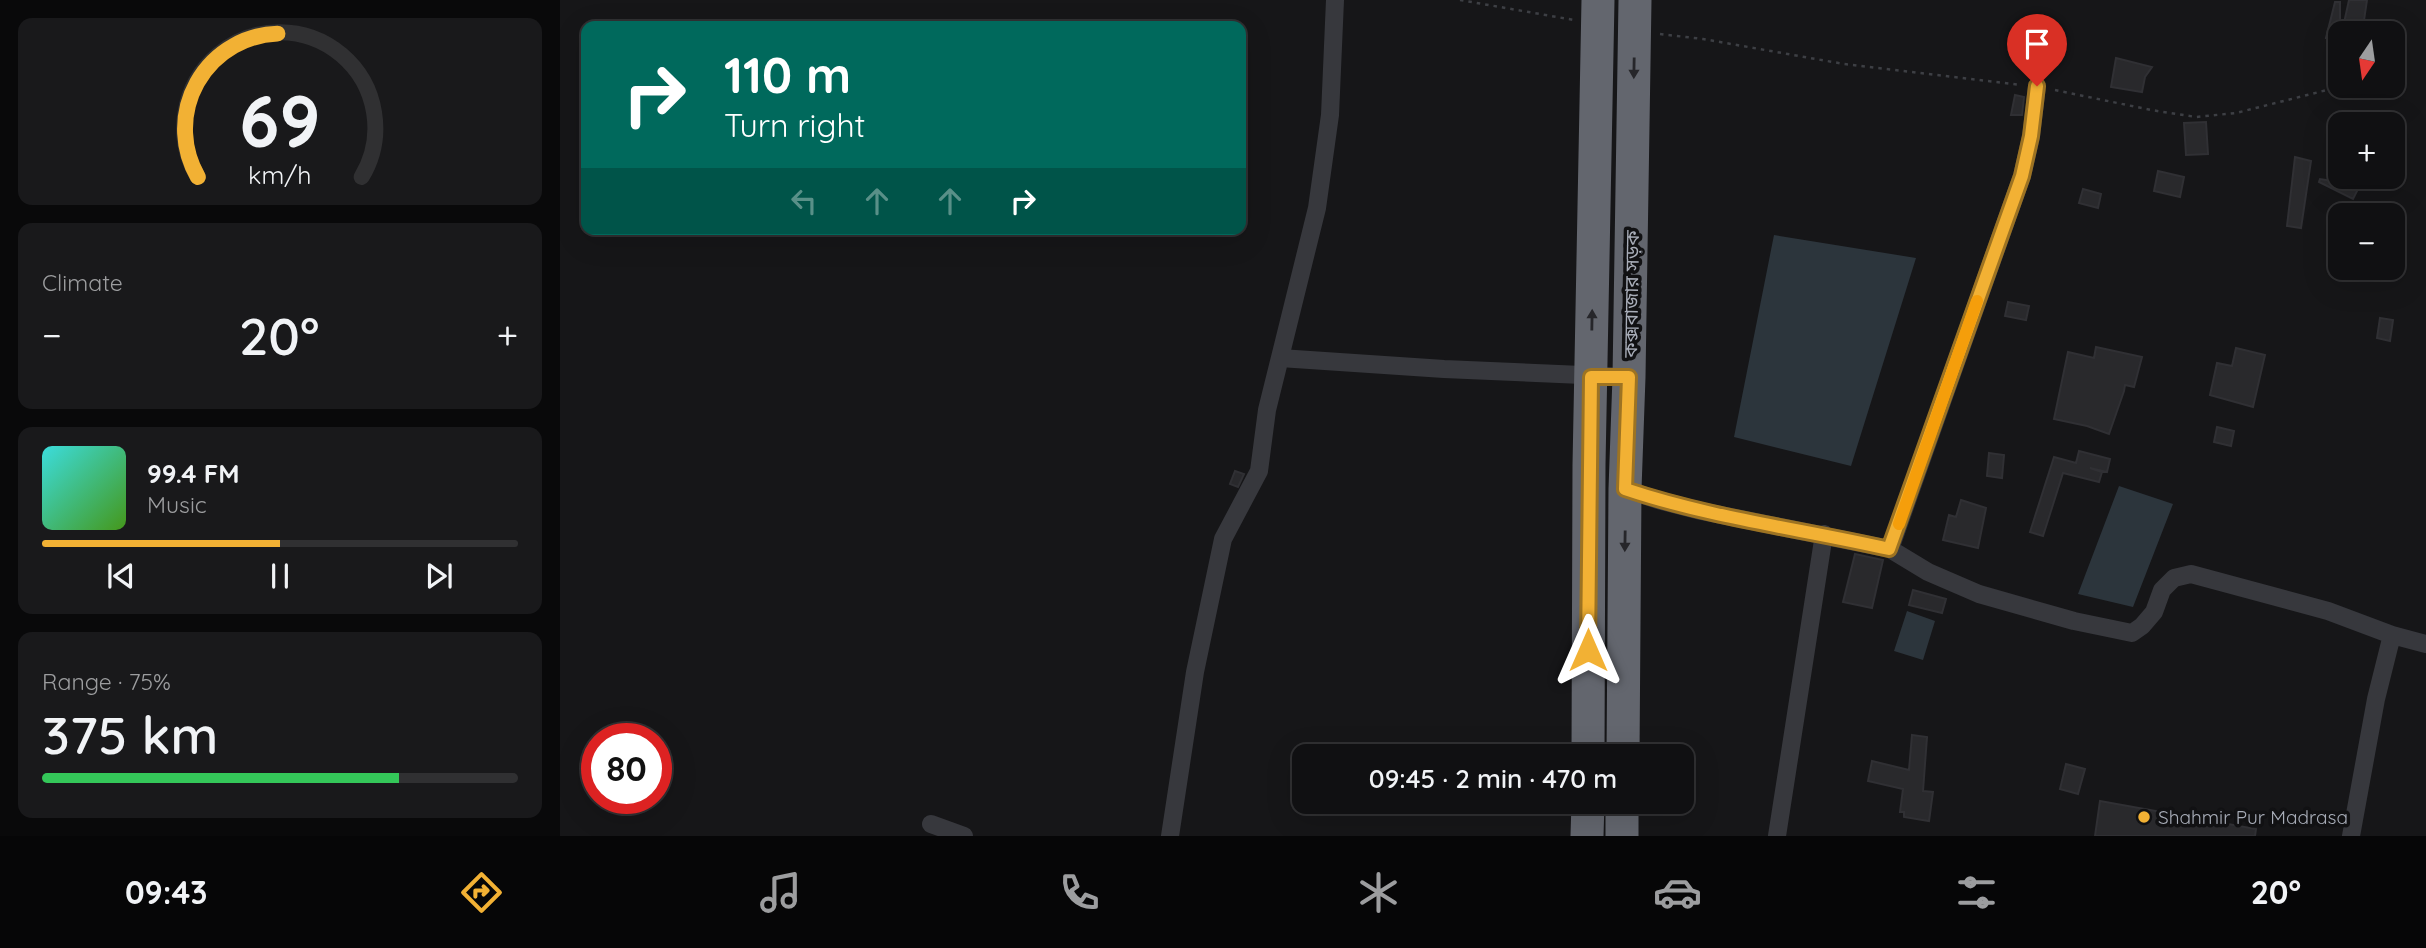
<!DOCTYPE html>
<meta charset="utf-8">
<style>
body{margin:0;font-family:Quicksand,"Noto Sans Bengali",sans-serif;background:#19191b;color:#f1f3f6;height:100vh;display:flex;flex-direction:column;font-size:26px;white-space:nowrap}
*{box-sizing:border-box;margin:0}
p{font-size:23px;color:#9c9d9f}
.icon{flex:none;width:38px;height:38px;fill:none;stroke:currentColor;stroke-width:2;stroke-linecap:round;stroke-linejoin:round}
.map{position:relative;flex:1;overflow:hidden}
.sheet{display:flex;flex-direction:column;gap:18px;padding:18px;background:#09090a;width:560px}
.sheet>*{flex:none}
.banner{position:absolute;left:21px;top:21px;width:665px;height:214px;border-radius:14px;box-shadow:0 7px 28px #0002,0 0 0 2px #303032;background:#00695c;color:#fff;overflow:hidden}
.needle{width:46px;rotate:193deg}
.fabs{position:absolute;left:1768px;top:21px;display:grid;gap:14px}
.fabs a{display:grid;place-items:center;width:77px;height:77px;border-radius:14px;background:#101012;box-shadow:0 7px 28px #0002,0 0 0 2px #303032;font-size:35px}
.speed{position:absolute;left:21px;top:723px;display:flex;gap:14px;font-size:35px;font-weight:700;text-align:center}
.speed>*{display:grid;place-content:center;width:91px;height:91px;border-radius:50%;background:#101012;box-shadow:0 7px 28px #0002,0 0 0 2px #303032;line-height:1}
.speed .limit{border:10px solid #d22;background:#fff;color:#111}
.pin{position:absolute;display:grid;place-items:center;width:60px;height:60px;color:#fff;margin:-72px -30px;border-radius:50% 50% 50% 0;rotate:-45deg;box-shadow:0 0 7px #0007}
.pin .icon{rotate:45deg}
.me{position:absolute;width:77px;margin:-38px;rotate:0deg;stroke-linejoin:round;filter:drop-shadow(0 0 5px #0008)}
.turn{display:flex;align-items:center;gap:24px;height:147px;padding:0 28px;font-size:32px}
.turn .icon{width:91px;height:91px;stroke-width:2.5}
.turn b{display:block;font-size:49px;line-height:60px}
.lanes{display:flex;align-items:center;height:66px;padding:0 28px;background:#0003;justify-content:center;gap:35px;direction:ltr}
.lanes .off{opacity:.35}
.big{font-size:52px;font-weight:600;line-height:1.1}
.sheet .widget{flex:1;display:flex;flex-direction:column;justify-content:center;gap:10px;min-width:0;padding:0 24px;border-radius:14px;background:#19191b}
.sheet .dial{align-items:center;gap:0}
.dial svg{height:182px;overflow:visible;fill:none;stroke:#303032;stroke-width:7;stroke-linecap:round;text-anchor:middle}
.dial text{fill:#f1f3f6;stroke:none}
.song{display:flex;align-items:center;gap:21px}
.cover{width:84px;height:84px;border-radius:10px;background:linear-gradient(135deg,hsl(180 70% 55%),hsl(100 70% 35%))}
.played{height:7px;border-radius:4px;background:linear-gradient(90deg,#f2b134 50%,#303032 50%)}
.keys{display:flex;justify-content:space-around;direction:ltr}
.heat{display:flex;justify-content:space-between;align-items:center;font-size:38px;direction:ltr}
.charge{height:10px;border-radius:5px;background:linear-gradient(90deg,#34c759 75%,#303032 0)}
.trip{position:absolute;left:732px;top:744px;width:402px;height:70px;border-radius:14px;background:#101012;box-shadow:0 7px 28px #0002,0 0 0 2px #303032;font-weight:600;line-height:70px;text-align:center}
.tab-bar{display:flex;height:112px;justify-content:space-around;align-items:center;background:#060607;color:#9c9d9f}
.tab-bar .icon{width:49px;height:49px}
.tab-bar .current{color:#f2b134}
.tab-bar b{font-size:32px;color:#f1f3f6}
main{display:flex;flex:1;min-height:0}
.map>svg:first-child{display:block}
</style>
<main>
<section class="sheet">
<div class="widget dial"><svg viewBox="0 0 100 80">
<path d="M14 69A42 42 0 1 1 86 69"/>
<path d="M14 69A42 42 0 0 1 49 6" stroke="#f2b134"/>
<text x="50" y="56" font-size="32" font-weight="700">69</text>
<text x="50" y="72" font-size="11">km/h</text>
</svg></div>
<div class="widget"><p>Climate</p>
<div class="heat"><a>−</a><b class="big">20°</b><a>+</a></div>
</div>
<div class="widget">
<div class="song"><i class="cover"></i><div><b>99.4 FM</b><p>Music</p></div></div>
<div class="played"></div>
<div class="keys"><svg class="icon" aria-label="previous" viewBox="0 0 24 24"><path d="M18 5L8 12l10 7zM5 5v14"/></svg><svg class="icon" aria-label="pause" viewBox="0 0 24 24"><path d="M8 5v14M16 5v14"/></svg><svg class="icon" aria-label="next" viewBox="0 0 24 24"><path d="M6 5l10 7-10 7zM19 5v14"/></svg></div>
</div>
<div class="widget"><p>Range · 75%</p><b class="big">375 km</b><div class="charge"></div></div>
</section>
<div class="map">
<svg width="1866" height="836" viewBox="0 0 1866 836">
<rect width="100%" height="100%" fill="#161618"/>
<path fill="#2c353c" d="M1214,235L1356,258L1291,466L1174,437Z
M1559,486L1613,504L1573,607L1518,594Z
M1347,611L1375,621L1363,660L1334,651Z"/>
<path fill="#29292c" stroke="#303034" stroke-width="2" d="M1789,0H1807L1803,27L1784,23Z
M1775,2H1780V42L1766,38Z
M1556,58L1592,67L1585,77L1582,92L1551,87Z
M1455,95L1464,97L1462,115H1451Z
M1646,122L1648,154L1626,155L1624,123Z
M1735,157L1751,161L1741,228L1727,226Z
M1598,171L1624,177L1620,197L1594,191Z
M1774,177H1792L1791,184L1800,185L1793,199L1759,182L1760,179L1773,181Z
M1523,189L1541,194L1538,208L1519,203Z
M1448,302L1469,306L1466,320L1445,316Z
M1820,318L1833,320L1830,341L1817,338Z
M1536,347L1582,357L1574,387L1565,385L1564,391L1549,434L1527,426L1494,419L1508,352L1534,358Z
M1676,348L1705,355L1693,407L1650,395L1657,363L1672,366Z
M1657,427L1674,431L1671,446L1654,442Z
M1519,451L1550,459L1547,472L1530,468L1542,472L1539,482L1503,473L1483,536L1470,532L1494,457L1516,463Z
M1429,453L1444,455L1442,478L1427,476Z
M675,471L684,474L678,487L670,484Z
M1401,500L1426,508L1418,548L1383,540L1389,515L1396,517Z
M1295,554L1323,560L1312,608L1283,602Z
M1353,590L1386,599L1382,613L1349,605Z
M1352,735L1367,737L1363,791L1373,792L1369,821L1344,817V812H1340L1343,789L1308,781L1312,761L1349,770Z
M1506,764L1525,769L1518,794L1500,789Z
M1540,801L1696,829L1695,836H1535Z"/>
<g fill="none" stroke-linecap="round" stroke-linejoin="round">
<path stroke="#3d3f44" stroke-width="2.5" stroke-dasharray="3.5 5" stroke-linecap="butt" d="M900,0L1014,20
M1100,34L1143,39L1284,64L1461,85
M1495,90L1591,110L1636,117L1676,113L1767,90"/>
<path stroke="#37383d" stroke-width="18" d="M720,358L884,369L1069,377
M1065,489L1098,500L1141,511L1330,549L1368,572L1419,594L1514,621L1572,633L1582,626L1594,612L1602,590L1614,578L1631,574L1768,611L1832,635L1866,644
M1330,549L1462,176L1471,137L1477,86
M371,824L404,836
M610,836L635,672L663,539L699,471L707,410L757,208L770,115L775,0
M1217,836L1264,534
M1791,836L1816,699L1832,635"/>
<path stroke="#63666e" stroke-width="33" d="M1028,756L1029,465L1038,0
M1063,756L1065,489L1069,377L1075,0
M1027,836L1028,802
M1062,836V802"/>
</g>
<defs><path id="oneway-solid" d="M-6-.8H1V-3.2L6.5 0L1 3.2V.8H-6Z" transform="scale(1.75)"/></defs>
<g fill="#26262a">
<use href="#oneway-solid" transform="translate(1074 68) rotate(91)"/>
<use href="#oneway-solid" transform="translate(1032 320) rotate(-89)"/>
<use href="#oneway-solid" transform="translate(1065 541) rotate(91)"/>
</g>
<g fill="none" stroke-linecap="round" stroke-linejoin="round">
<g stroke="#9d7322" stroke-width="18">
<path id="route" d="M1028,650L1031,377H1069L1065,489C1151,518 1241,529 1329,549L1462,176L1471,136L1477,86"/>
</g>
<use href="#route" stroke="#f2b134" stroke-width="12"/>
<path stroke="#f59e0b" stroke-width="12" d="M1339,524L1417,301"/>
</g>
<circle fill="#f2b134" stroke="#111113" stroke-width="2.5" cx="1584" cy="817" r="7"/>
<g text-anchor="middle" stroke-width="7" stroke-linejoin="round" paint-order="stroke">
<g font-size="19" fill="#a8adb8" stroke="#111113">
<text transform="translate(1071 294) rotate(-89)" y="7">কক্সবাজার সড়ক</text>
</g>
<g font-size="19" fill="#a8adb8" stroke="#111113" text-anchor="start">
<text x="1598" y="824">Shahmir Pur Madrasa</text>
</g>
</g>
</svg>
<div class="fabs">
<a><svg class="needle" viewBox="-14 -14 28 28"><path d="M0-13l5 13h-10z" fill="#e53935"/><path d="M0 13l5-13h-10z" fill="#9c9d9f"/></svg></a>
<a>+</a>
<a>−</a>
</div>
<div class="speed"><div class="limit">80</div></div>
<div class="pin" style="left:1477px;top:86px;background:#d93025"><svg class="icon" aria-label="arrive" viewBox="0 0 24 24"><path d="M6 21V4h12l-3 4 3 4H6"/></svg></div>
<svg class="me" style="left:1028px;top:650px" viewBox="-20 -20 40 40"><path d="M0-17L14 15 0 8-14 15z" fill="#f2b134" stroke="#fff" stroke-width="4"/></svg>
<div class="trip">09:45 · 2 min · 470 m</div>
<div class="banner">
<div class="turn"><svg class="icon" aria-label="right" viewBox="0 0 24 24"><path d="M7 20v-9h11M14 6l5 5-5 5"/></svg><div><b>110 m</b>Turn right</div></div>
<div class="lanes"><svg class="icon off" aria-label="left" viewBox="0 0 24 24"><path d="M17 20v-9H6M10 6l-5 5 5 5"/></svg><svg class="icon off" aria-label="ahead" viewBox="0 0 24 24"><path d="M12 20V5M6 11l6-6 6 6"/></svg><svg class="icon off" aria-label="ahead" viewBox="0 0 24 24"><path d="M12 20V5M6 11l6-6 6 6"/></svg><svg class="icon" aria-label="right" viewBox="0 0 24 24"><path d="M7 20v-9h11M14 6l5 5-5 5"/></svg></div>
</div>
</div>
</main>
<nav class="tab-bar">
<b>09:43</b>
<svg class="icon current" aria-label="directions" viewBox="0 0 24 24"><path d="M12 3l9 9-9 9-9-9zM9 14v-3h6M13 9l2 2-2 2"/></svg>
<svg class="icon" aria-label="music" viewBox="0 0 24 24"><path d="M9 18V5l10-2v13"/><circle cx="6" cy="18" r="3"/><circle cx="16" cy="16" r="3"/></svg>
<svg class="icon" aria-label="phone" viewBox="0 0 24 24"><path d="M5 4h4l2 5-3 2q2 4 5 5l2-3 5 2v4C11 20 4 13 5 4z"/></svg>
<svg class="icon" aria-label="climate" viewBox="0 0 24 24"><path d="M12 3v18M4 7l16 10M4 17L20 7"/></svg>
<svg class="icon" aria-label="car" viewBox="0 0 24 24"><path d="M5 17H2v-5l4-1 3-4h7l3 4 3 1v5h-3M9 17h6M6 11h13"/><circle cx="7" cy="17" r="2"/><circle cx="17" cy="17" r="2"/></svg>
<svg class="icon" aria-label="filters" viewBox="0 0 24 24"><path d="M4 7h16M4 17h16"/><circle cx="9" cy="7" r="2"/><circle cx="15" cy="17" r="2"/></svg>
<b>20°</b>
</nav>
